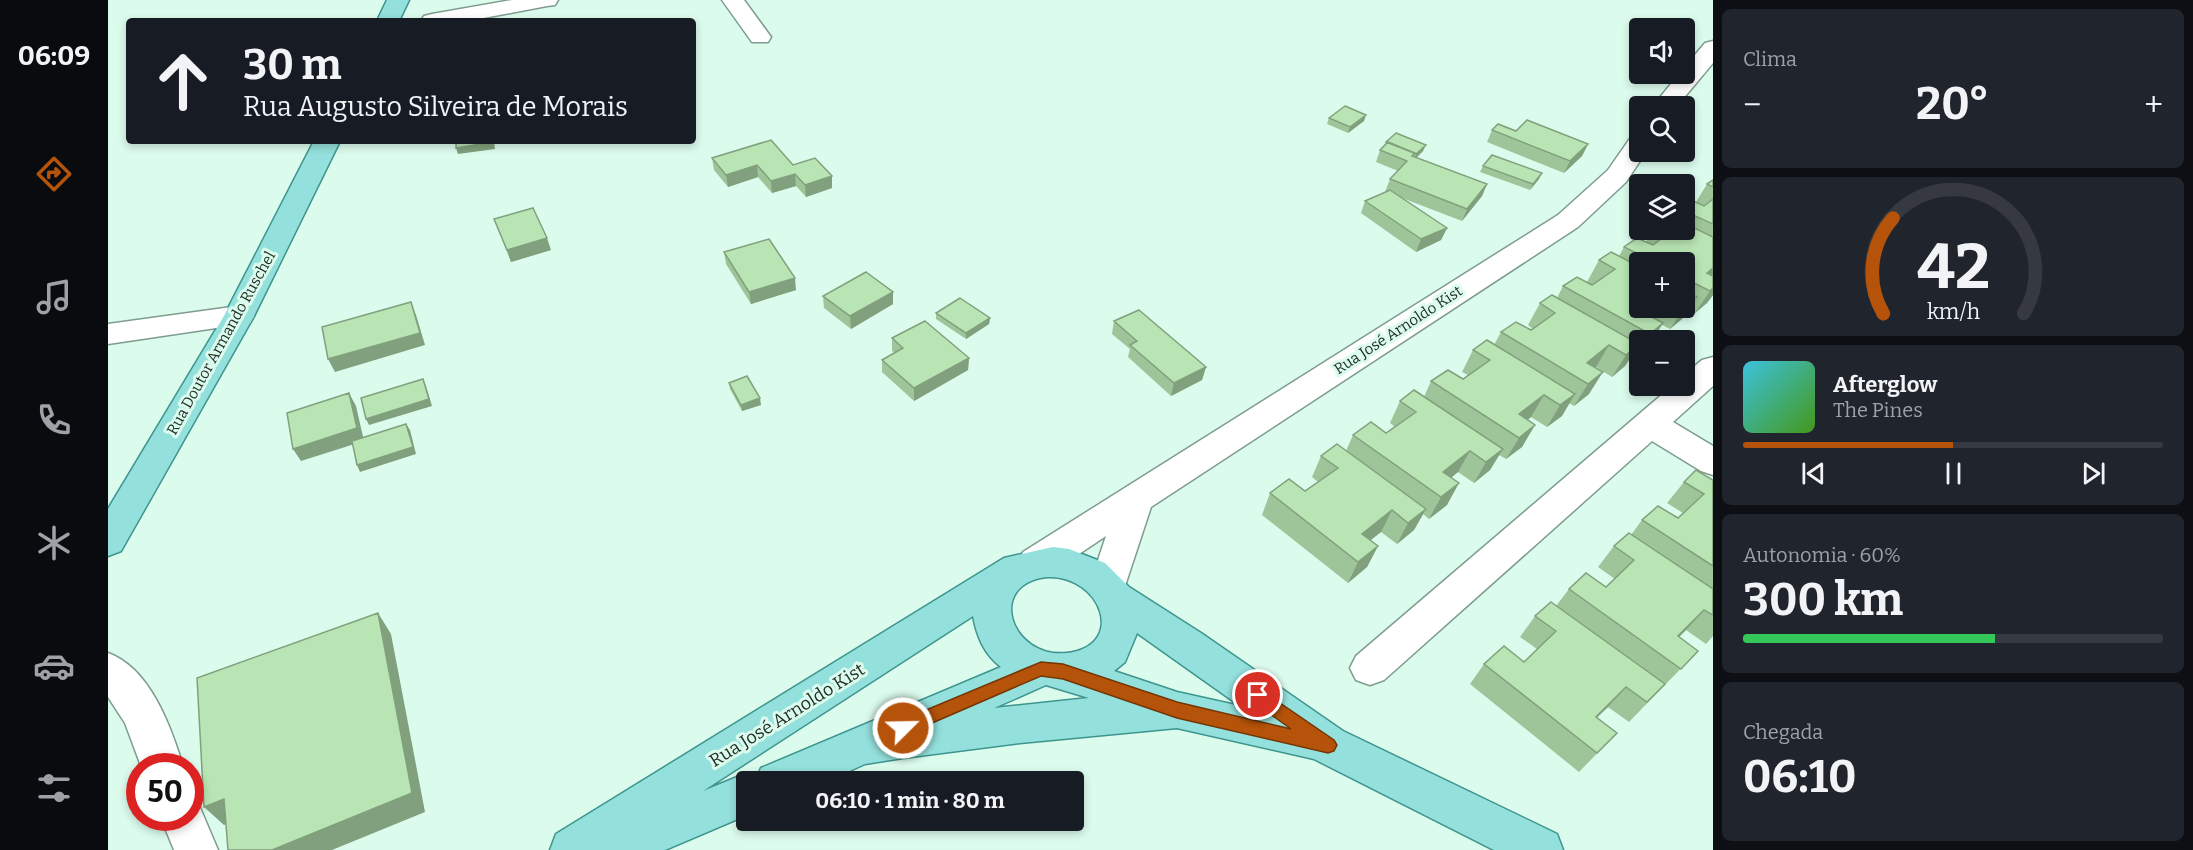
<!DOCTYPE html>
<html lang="pt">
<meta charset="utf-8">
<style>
body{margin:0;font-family:Bitter,serif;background:#20242c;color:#f1f3f6;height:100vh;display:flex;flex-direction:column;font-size:22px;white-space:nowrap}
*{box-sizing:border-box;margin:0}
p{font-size:20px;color:#9ea1a6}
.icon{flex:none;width:33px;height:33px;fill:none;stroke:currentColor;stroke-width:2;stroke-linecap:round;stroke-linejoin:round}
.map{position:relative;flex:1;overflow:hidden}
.drawer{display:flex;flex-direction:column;gap:9px;padding:9px;background:#0d0f14;width:480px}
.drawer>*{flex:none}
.banner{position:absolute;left:18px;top:18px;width:570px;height:126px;border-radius:6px;box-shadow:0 3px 9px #0003;background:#171b24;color:#f1f3f6;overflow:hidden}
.fabs{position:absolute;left:1521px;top:18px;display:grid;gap:12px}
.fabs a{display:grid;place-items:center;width:66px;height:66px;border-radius:6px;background:#171b24;box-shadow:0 3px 9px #0003;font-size:30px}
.speed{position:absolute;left:18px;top:753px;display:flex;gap:12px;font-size:30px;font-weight:700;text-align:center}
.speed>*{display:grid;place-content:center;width:78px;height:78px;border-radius:50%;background:#171b24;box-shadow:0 3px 9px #0003;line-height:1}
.speed .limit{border:9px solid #d22;background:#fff;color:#111}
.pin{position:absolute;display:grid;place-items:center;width:51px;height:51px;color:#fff;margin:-26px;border:3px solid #fff;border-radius:50%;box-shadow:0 2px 6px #0007}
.me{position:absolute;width:66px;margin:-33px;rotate:67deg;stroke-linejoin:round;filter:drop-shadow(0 0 4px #0008)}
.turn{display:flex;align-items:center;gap:21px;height:126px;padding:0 18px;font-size:27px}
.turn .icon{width:78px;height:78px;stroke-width:2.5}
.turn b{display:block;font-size:42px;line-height:51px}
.big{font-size:45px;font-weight:700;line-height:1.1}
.drawer .card{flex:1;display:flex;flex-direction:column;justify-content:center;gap:9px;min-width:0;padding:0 21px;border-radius:9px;background:#20242c}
.drawer .dial{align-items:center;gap:0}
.dial svg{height:156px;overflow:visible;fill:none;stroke:#363941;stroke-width:7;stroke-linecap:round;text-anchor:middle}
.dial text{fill:#f1f3f6;stroke:none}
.song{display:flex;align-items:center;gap:18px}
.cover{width:72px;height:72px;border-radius:9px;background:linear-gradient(135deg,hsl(190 70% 55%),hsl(100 70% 35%))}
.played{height:6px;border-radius:3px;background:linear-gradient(90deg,#b45309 50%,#363941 50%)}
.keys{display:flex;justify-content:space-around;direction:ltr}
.heat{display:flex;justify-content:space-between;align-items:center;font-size:33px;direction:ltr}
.charge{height:9px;border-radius:4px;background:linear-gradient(90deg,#34c759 60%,#363941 0)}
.trip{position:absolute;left:628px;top:771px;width:348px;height:60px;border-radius:6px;background:#171b24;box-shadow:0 3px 9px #0003;font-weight:700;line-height:60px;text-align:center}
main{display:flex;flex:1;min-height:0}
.dock{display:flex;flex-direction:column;width:108px;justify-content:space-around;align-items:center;background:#090b0e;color:#9ea1a6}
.dock .icon{width:42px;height:42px}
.dock .active{color:#b45309}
.dock b{font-size:27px;color:#f1f3f6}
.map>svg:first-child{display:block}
</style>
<main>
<nav class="dock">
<b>06:09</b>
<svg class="icon active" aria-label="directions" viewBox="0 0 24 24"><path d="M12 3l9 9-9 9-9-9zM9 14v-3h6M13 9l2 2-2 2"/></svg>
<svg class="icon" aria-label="music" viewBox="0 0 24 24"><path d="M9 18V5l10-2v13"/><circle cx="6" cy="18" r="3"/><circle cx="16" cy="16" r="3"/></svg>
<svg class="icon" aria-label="phone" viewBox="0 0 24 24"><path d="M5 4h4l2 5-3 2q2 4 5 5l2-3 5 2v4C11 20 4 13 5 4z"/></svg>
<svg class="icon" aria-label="climate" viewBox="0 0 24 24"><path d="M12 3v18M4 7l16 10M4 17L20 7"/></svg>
<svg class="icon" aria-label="car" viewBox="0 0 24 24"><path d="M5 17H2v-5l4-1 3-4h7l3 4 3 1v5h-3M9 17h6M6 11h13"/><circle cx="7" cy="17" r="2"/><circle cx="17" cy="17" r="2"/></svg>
<svg class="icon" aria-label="filters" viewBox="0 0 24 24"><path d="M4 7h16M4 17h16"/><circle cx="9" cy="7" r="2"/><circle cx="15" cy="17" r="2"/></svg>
</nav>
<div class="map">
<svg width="1605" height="850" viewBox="0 0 1605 850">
<rect width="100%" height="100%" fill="#dbfbed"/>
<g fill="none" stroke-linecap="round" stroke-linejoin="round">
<g stroke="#7e9c8f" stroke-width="3">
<path id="minor" d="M404,0H450L447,5L439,6L360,21H313L316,16L324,14Z
M614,0H636L663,37L660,42H644Z
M1605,41V63L1569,106H1545L1571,74H1576V68L1597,43Z
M1532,135V152H1538L1518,182L1470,227L1043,507L1013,598L1000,603L987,598L981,587L998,536L941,574L928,578L915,574L910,563L915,552L1450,215L1500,170L1523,137Z
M131,306L142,309L146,316L142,323L0,344V324Z
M1605,357V386L1565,422L1605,446V475L1593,471L1544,441L1276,680L1262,685L1248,680L1242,668L1248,656L1564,386H1576V375L1594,360Z
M0,653C42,668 63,727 75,766H33L17,723L0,697Z
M82,800L90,803L110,850H66L53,818H82Z"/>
</g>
<g stroke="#3e958e" stroke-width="3">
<path id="major" d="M279,0H301L291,21H269Z
M206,141H232L146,316L13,551L0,556V509L116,316Z
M945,547L961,549L997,563L1021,587L1093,633L1235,731L1449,834L1455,850H1386L1206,759L1069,728L912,743L795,758L757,764L717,782H639V815L557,850H442L448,834L896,558ZM939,577C994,575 1019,646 959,653C903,659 877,584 939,577ZM865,616C869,637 876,654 893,667L653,768L649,777L639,773L595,791ZM1029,633L1132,706L1069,692L1006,671L1017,662ZM938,685L981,698L886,708Z"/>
</g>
<use href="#minor" fill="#fff" fill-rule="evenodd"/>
<use href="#major" fill="#94e0dc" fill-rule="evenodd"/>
</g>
<path fill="#9ec59a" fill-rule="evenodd" d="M1221,118L1256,121L1240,133L1219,124Z
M1384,130L1408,131L1480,144L1474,156L1456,173L1379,142Z
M1278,142L1315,151L1308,158L1379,184L1374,196L1354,221L1294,198L1339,228L1333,240L1308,252L1253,213L1257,201L1278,192H1277L1282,179L1290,171L1268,162L1272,150L1277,144Z
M604,158L685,165L724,188L698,197L688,186L664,193L650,177L620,187L606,170Z
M1375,166L1431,179L1422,190L1372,172Z
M1605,180V295L1599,303L1587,313L1581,309L1574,319L1562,329L1554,325L1544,340H1532V353L1527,356L1525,355L1517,366L1504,377L1488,367L1487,368L1481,394L1466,406L1461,403L1454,416L1439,427L1423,417L1420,420L1427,425L1414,447L1398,459L1391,455L1382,470L1366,483L1350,472L1343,478L1339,505L1321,519L1315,514L1306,530L1289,544L1273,532L1262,540L1270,546L1259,567L1240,583L1154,515L1162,493L1197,491L1210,482L1204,477L1213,456L1238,451L1245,435L1278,433L1287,427L1282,423L1292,401L1316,397L1323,381L1355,379L1360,375L1354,372L1365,350L1386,345L1393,332L1423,330L1425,329L1420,325L1432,303L1449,298L1455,286L1479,282L1491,260L1511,256L1516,247L1538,242L1545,230H1576V202H1588L1599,184ZM1532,262H1576V308H1532Z
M386,219L443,250L403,262Z
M616,252L688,290L643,304L618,264Z
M785,292V304L743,329L716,308L715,296Z
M828,313L882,318L881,324L858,339L828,319Z
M1006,321L1098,367L1094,380L1063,396L1020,357L1022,349L1004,334Z
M784,338L861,358L860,370L806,401L774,372V360L787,353L784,351Z
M621,383L653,405L634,411L622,389Z
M1605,480V636L1598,644L1578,630L1571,637L1590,651L1521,722L1500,707L1489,717L1509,733L1471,772L1362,684L1376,664L1416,662L1429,649L1412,637L1427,616L1448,606L1461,589L1498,587L1507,579L1490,567L1506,546L1523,535L1534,520L1570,518L1575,513L1559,503L1576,482Z"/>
<path fill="#81a07d" d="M1258,115L1256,121L1240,133L1242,127Z
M386,141L387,149L350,154L348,148Z
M1480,144L1474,156L1456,173L1462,161Z
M1318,145L1315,151L1306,160L1308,154Z
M649,165L650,177L620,187L618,175Z
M1434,173L1431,179L1422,190L1425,184Z
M687,174L688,186L664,193L663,181Z
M724,176V188L698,197L697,185Z
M1379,184L1374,196L1354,221L1359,209Z
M1339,228L1333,240L1308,252L1313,239Z
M439,238L443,250L403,262L399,250Z
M1605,268V278L1599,273Z
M687,278L688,290L643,304L641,292Z
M1605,288V295L1599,303L1587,313L1602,291Z
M785,292V304L743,329L742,316Z
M1589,297L1574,319L1562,329L1577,307Z
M303,302L308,315L317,345L227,372L220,359Z
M1549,308H1555L1546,320L1540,315Z
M882,318L881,324L858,339V333Z
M1555,323L1544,340H1538L1542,334Z
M1531,344L1517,366L1504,377L1518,355Z
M1501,345L1488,367L1472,380L1479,363Z
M861,358L860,370L806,401V388Z
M1098,367L1094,380L1063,396L1066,383Z
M1495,372L1481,394L1466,406L1480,384Z
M315,379L318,386L324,406L261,425L258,419Z
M241,393L248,406L256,441L193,461L185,449Z
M1467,394L1454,416L1439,427L1452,405Z
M1436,395L1423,417L1403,433L1411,414Z
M652,398L653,405L634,411L633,405Z
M298,424L302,430L308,454L252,472L249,465Z
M1427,425L1414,447L1398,459L1411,438Z
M1395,449L1382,470L1366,483L1378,462Z
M1362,451L1350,472L1325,492L1335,472Z
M1351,483L1339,505L1321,519L1333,497Z
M1318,509L1306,530L1289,544L1300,523Z
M1284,510L1273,532L1244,555L1254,534Z
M1270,546L1259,567L1240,583L1250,562Z
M1596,610L1578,630L1551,657L1570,636Z
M270,613L283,634L317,812L224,850H164Z
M1518,687L1500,707L1470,736L1488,717Z
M116,799L135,817L116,825L96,807Z"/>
<path fill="#b8e5b3" stroke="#81a07d" stroke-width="1.5" d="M1237,106L1258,115L1242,127L1221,118Z
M1419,120L1480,144L1462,161L1384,130L1390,124L1408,131Z
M1288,133L1318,145L1308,154L1278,142Z
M663,140L685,165L707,158L724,176L697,185L687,174L663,181L649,165L618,175L604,158Z
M348,141H385V142L348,148Z
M1280,142L1307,153L1304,156L1379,184L1359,209L1282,179L1299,161L1272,150Z
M1384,155L1434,173L1425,184L1375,166Z
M1605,180V187L1599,184Z
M1282,190L1339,228L1313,239L1257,201Z
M1581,199L1596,206L1605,199V224L1576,211V202Z
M425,208L439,238L399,250L386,219Z
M1576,223L1605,237V268L1599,273L1605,276V288L1602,291L1576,278V262H1547L1516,247L1529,238L1545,245L1565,230H1564H1576Z
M661,239L687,278L641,292L616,252Z
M1503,252L1532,267V308H1549L1540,315L1555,323L1542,334L1455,286L1469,277L1484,285L1507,269L1491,260Z
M758,272L785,292L742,316L715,296Z
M1576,291L1589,297L1577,307H1576Z
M1444,295L1531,344L1518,355L1501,345L1479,363L1495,372L1480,384L1393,332L1408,322L1423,330L1447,313L1432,303Z
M852,298L882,318L858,333L828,313Z
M303,302L312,333L220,359L214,327Z
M1031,310L1098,367L1066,383L1022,345L1029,341L1006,321Z
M817,321L861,358L806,388L774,360L795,348L784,338Z
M1379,340L1467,394L1452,405L1436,395L1411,414L1427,425L1411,438L1323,381L1340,370L1355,379L1382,360L1365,350Z
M639,376L652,398L633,405L621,383Z
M315,379L321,399L258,419L253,398Z
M1306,390L1395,449L1378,462L1362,451L1335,472L1351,483L1333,497L1245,435L1263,422L1278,433L1308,412L1292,401Z
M241,393L249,428L185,449L179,413Z
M298,424L305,447L249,465L244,441Z
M1229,444L1318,509L1300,523L1284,510L1254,534L1270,546L1250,562L1162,493L1181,479L1197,491L1230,468L1213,456Z
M1588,470L1605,480V566L1534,520L1550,506L1570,518L1596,494L1576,482Z
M1521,533L1605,589V615L1596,610L1570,636L1590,651L1573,669L1461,589L1478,573L1498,587L1526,560L1506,546Z
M1443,602L1557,684L1539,702L1518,687L1488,717L1509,733L1489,753L1376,664L1396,646L1416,662L1448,631L1427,616Z
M270,613L304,793L164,850H120L116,799L96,807L89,678Z"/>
<path fill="#b45309" stroke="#753606" stroke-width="1.5" d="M933,662L955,664L1069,702L1183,729L1144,701L1141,695L1144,690L1150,688L1226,740L1229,745L1226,751L1220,753L1069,718L955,679L933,676L801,733L795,736L789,733L786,728L789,722Z"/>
<g text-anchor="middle" stroke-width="6" stroke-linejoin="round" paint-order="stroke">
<g font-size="15" fill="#222e29" stroke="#dbfbed">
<text transform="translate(1290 330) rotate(-33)" y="5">Rua José Arnoldo Kist</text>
<text transform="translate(113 343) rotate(-61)" y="5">Rua Doutor Armando Ruschel</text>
</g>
<g font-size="18" fill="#222e29" stroke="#dbfbed">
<text transform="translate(679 715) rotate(-32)" y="6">Rua José Arnoldo Kist</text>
</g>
</g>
</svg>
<div class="fabs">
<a><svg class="icon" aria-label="sound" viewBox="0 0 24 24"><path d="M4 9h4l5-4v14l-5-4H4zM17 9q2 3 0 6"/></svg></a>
<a><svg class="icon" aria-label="search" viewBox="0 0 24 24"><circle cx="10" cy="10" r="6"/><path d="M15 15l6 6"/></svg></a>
<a><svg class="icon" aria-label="layers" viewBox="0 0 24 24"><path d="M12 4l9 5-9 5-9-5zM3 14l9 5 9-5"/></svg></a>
<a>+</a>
<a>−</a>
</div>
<div class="speed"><div class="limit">50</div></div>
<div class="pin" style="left:1150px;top:695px;background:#d93025"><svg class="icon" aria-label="arrive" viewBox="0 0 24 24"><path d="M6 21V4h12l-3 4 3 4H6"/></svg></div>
<svg class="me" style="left:795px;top:728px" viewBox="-20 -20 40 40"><circle r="17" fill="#b45309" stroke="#fff" stroke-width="3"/><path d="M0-11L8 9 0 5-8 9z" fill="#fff"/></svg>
<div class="trip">06:10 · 1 min · 80 m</div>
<div class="banner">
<div class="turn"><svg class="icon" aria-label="ahead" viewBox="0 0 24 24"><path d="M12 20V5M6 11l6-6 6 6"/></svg><div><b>30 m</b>Rua Augusto Silveira de Morais</div></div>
</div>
</div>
<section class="drawer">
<div class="card"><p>Clima</p>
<div class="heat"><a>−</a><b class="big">20°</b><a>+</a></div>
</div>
<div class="card dial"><svg viewBox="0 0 100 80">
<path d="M14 69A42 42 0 1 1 86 69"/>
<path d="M14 69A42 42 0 0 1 19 20" stroke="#b45309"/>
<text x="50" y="56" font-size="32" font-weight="700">42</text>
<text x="50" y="72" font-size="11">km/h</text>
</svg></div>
<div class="card">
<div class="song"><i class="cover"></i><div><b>Afterglow</b><p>The Pines</p></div></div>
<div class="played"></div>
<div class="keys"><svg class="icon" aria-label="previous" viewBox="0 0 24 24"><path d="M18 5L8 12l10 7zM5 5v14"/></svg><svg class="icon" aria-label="pause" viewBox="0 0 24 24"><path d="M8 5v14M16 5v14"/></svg><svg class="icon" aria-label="next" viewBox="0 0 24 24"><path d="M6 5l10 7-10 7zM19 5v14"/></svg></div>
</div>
<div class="card"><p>Autonomia · 60%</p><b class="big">300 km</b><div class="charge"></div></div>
<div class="card"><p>Chegada</p><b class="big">06:10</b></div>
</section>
</main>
